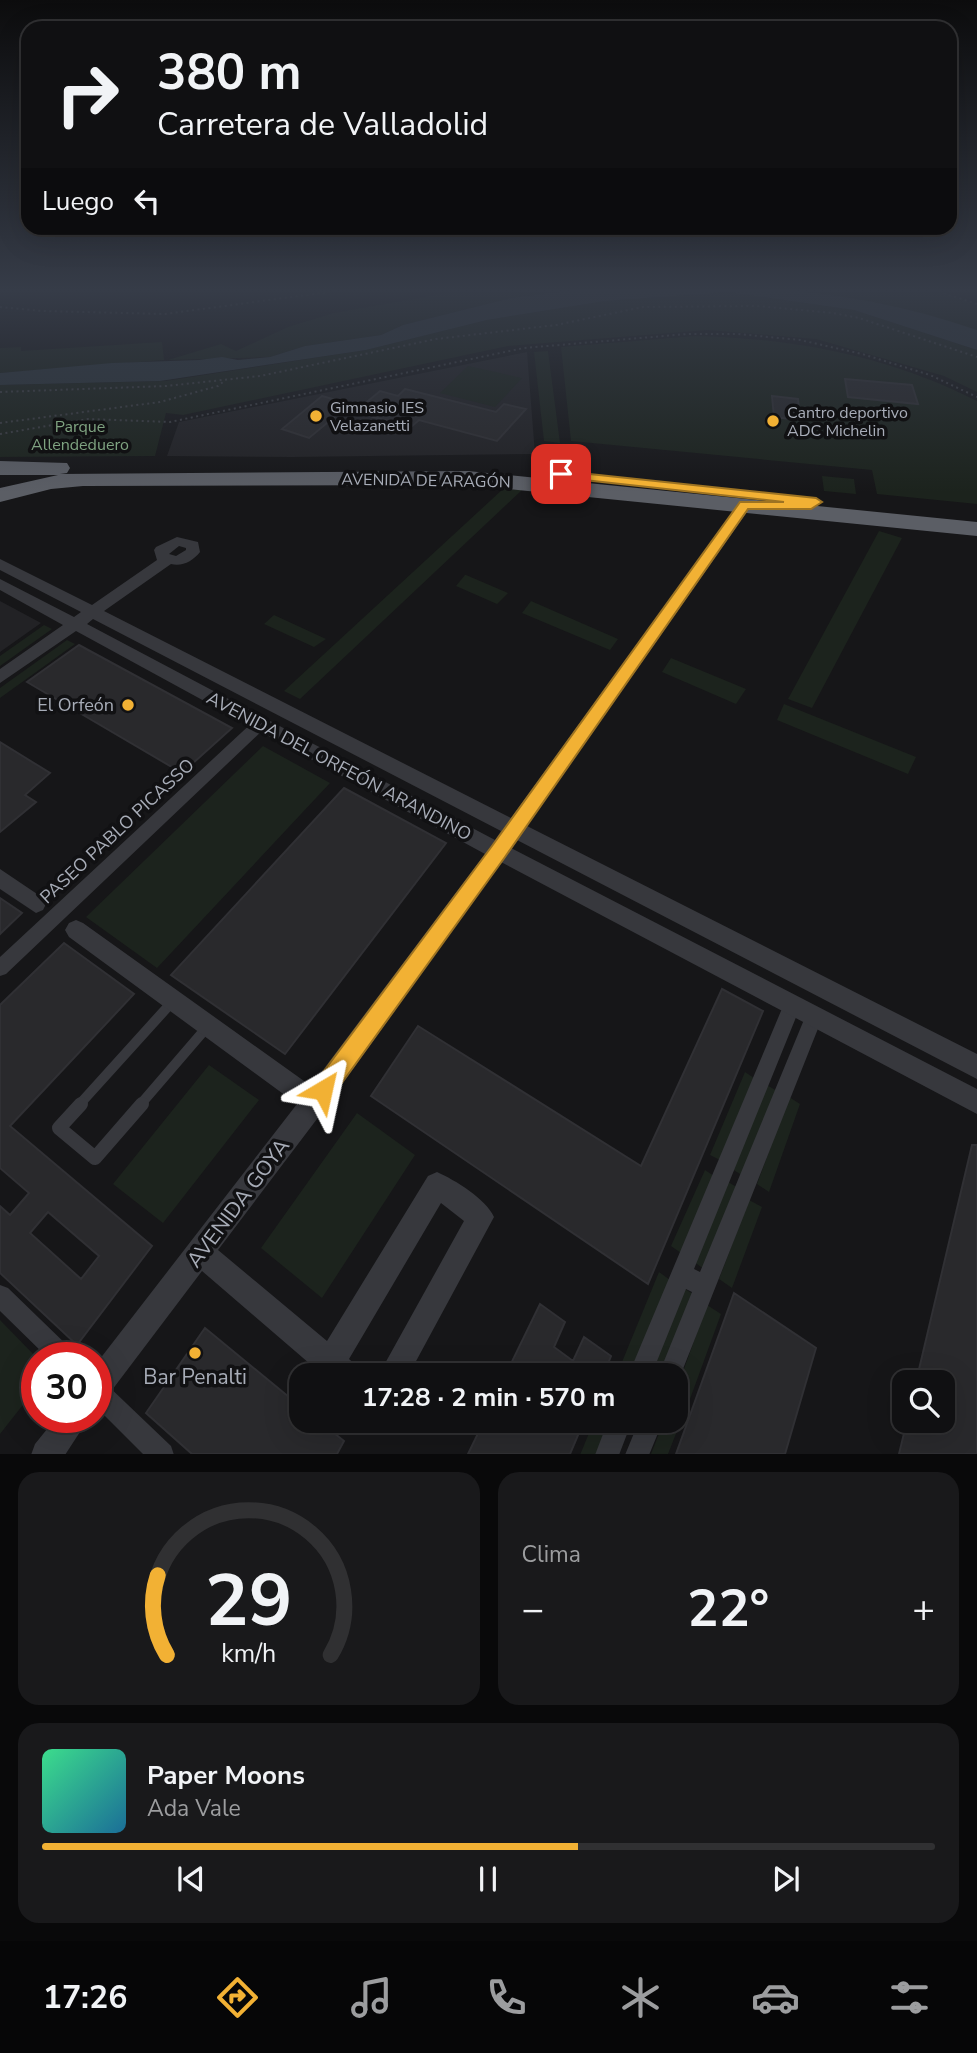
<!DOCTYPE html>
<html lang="es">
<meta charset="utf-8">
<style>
body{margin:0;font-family:"Nunito Sans",sans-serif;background:#19191b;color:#f1f3f6;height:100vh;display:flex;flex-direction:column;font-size:26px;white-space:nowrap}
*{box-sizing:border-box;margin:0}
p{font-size:23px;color:#9c9d9f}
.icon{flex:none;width:38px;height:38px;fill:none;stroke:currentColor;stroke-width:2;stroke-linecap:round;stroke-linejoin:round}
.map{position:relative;height:1454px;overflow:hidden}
.details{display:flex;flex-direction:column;gap:18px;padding:18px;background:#09090a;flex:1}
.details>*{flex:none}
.top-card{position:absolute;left:21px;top:21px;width:936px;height:214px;border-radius:21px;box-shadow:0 7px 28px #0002,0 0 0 2px #303032;background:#101012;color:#f1f3f6;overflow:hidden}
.tools{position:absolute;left:892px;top:1370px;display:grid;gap:14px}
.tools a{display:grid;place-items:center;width:63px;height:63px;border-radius:14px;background:#101012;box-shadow:0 7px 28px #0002,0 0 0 2px #303032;font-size:35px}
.speed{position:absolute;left:21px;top:1342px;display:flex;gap:14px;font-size:35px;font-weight:700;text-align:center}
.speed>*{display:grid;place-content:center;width:91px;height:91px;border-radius:50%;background:#101012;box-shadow:0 7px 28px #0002,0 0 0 2px #303032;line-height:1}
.speed .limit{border:10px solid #d22;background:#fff;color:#111}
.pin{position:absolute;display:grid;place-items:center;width:60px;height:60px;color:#fff;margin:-30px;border-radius:14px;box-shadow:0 4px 10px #0006}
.me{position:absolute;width:77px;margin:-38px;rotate:36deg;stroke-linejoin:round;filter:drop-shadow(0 0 5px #0008)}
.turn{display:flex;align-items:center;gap:24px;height:147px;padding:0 21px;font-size:32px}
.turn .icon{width:91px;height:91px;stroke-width:2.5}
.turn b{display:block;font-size:49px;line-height:60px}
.then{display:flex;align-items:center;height:66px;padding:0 21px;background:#0003;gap:14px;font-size:26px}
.big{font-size:52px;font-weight:700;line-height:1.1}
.details .widget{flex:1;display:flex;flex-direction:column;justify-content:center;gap:10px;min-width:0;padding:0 24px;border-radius:21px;background:#19191b}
.details .dial{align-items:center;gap:0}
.dial svg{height:182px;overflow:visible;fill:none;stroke:#303032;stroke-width:7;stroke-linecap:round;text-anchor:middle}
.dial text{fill:#f1f3f6;stroke:none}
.song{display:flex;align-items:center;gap:21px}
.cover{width:84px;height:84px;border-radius:10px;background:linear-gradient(135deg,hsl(150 70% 55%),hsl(200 70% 35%))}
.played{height:7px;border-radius:4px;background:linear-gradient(90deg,#f2b134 60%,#303032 60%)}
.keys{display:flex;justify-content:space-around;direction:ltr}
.heat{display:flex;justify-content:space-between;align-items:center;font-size:38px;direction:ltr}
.details .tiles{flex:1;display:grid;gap:18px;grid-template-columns:1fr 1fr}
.widget:last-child{grid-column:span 2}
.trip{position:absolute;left:289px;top:1363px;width:399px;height:70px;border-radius:21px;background:#101012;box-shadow:0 7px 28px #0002,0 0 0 2px #303032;font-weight:700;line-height:70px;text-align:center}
.tab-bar{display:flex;height:112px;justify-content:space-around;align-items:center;background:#060607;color:#9c9d9f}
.tab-bar .icon{width:49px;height:49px}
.tab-bar .on{color:#f2b134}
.tab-bar b{font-size:32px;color:#f1f3f6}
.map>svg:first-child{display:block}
</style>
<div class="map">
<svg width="977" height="1455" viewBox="0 0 977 1455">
<rect width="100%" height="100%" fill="#161618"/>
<path fill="#222225" d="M527,352L535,454L292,457L167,456L179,422Z
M0,601L41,623L0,652Z"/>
<path fill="#1c231d" d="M476,288H591L511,298L403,325L381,335L305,346L270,357L168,360L221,344L236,351L288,327L334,313Z
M779,288H928L977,304V335C917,312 853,303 790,294Z
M728,292L854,310L977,350V392L944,376L816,339L708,330L508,346L183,415L166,413L155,456L0,457V385L165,381L366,350L487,320L605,301Z
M695,336C793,338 889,356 977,401V504L877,494L872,470L571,441L561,347Z
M162,342L164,360L0,373V348L21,347V351Z
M548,351L560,443L544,441L534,352Z
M468,366L522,378L495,407L440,393Z
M822,476L854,479L856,494L824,491Z
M503,489L522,490L300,699L284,691Z
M879,531L902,538L812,708L788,699Z
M465,575H466L508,593L497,604L456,586Z
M531,601L618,639L610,650L522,613Z
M274,615L326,639L314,647L264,624Z
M44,625L52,629L0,666V656Z
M67,640L75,644L0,698V688Z
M671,658L746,689L736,704L662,672Z
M784,704L916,757L908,774L777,720Z
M263,746L330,783L157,968L86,917Z
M209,1065L259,1100L163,1223L113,1184Z
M745,1072L754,1078L720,1160L710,1155Z
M765,1084L777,1091L745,1177L732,1169Z
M789,1097L800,1104L769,1192L757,1184Z
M357,1113L415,1155L322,1298L261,1248Z
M705,1170L714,1176L681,1253L671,1246Z
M725,1180L738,1188L707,1271L694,1262Z
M749,1200L762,1207L732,1288L719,1279Z
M659,1272L670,1280L633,1370L622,1362Z
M682,1287L696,1296L666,1375L647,1376Z
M707,1305L721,1314L686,1410L676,1403V1391Z
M0,1320L37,1358V1387L0,1434Z
M594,1421H610L596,1454L580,1455Z
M664,1421L677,1431L668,1454H651Z"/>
<path fill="#2c353c" d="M591,288H779L790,294C853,303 917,312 977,335V350L854,310L728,292L605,301L487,320L366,350L160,381L0,385V373L112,363L199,360L222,357L238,360L270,357L305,346L381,335L403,325L511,298Z"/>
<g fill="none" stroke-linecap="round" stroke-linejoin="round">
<path fill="#2c353c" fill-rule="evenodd" d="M727,288C812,288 896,302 977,330V340L914,320L857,308L734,292Z"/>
</g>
<path fill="#29292c" stroke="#303034" stroke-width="2" fill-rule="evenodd" d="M845,379L912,385L918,404L848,397Z
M405,389L496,412L504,404L526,409L497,441L419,420L411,427L373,417L380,411L362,406L380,391L398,396Z
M322,396L350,404L309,438L282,429Z
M772,396L798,399L800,420L774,417Z
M79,645L232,728L182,773L27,682Z
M0,742L50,773L25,795L36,802L0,832Z
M344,788L446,843L285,1054L171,975Z
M0,898L22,913L0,934Z
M64,943L134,994L10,1126L152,1246L77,1345L0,1273V1206L10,1215L29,1193L0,1168V1005ZM48,1212L99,1256L81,1279L30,1233Z
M722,989L763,1011L648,1284L371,1096L418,1026L641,1166Z
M972,1145H977V1454H899L907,1421H943V1382H916Z
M734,1293L816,1348L785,1454H676Z
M540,1304L565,1322L554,1347L573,1361L584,1337L611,1356L603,1376H559L545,1366L541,1376H505Z
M205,1328L301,1407V1421H319L344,1441L337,1454H192L146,1413Z
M484,1421H522L536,1432L540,1421H584L570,1454H468Z"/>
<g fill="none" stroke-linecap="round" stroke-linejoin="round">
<path stroke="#3d3f44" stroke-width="2" stroke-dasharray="2 3.5" stroke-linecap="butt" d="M928,288L977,304
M0,307L42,311L165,314L358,288
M0,392L166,386L260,376L436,339L556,325L643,307L756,306L833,313L859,318L977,357
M0,423L160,402L218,386L224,381
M0,434L88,419L170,422L524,348L687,334H738L800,340L862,354L930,375L977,397"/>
<path stroke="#37383d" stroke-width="10" d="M79,1105L173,1001
M140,1105L208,1026"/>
<path stroke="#37383d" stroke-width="14" d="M81,1104L59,1128L95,1158L142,1104"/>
<path fill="#37383d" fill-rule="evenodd" d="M261,718L266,719L268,723L266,727L6,974L0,976V957L256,719Z
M792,996L798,999L801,1005L694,1269L700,1272L808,1010L814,1007L820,1010L823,1016L677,1384L676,1385V1376H658L692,1292L686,1289L651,1376H628L786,999Z
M0,1285L8,1288L72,1350L75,1358H48L0,1311Z
M96,1378L104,1382L171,1446L174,1455H144L96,1407Z
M608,1421H632L619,1455H595Z
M639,1421H663L649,1455H625Z"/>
<path fill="#37383d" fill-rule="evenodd" d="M759,501L766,505L764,508L749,509L527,826L977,1054V1079L517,840L511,848L977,1089V1114L501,862L323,1111L218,1250L327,1341L428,1176L437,1172C455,1180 486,1199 494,1217L408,1376H378L464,1221L441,1203L349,1359L357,1366L361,1376H324L202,1271L106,1398L96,1403V1364L297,1104L69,937L65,930L69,923L76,920L83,923L311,1086L485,854L76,631L0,683V669L63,625L0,590V579L74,617L81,612L0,570V559L92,605L157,560L154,550L156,547L177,537L198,542L200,552C193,561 182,567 171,564L104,611L511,818L740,502ZM179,546L186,548V550L176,556L169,554ZM93,619L501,831L495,840L87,624Z
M0,869L43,898L46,904L43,910L36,913L0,889Z
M56,1418H89L65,1455H31L35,1444Z"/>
<path fill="#5b5e65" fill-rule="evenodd" d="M0,461L67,463L70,468L67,473L60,474L468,471L977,522V536L468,485L83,486L51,489L0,502V488L58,475H0Z"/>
</g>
<linearGradient id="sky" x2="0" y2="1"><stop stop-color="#0c0c0d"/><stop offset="0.59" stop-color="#363c48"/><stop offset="1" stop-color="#363c48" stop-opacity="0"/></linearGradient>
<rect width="977" height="492" fill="url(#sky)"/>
<path fill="#f2b134" stroke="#9d7322" stroke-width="2" d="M561,471L816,498L822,502L811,509H748L505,857L331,1098L323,1101L315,1098L312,1090L315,1083L492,846L740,502H784L557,477L555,474Z"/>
<g fill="#f2b134" stroke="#111113" stroke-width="2.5">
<circle cx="316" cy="416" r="7"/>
<circle cx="773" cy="421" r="7"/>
<circle cx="128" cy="705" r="7"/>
<circle cx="195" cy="1353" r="7"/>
</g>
<g text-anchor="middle" stroke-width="7" stroke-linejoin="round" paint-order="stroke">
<g font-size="16" fill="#a8adb8" stroke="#111113" text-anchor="start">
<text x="330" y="413">Gimnasio IES<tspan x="330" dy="18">Velazanetti</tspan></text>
<text x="787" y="418">Cantro deportivo<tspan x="787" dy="18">ADC Michelin</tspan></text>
</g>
<g font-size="16" fill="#7fa381" stroke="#111113">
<text x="80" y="432">Parque<tspan x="80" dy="18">Allendeduero</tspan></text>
</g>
<g font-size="16" fill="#a8adb8" stroke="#111113">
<text transform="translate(426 480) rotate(1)" y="6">AVENIDA DE ARAGÓN</text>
</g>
<g font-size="18" fill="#a8adb8" stroke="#111113" text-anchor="end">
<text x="114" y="711">El Orfeón</text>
</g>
<g font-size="18" fill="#a8adb8" stroke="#111113">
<text transform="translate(339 766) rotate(28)" y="6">AVENIDA DEL ORFEÓN ARANDINO</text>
<text transform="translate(117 831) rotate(-43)" y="6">PASEO PABLO PICASSO</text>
</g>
<g font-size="21" fill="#a8adb8" stroke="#111113">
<text transform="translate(238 1203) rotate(-53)" y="7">AVENIDA GOYA</text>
</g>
<g font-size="21" fill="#a8adb8" stroke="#111113">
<text x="195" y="1384">Bar Penalti</text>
</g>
</g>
</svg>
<div class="tools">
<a><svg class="icon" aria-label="search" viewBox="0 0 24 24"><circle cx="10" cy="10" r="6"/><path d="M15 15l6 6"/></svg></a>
</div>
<div class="speed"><div class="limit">30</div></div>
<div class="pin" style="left:561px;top:474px;background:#d93025"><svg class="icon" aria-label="arrive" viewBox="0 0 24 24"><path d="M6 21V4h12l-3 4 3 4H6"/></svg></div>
<svg class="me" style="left:323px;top:1090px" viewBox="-20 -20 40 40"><path d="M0-17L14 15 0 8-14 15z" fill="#f2b134" stroke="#fff" stroke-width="4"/></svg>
<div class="trip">17:28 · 2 min · 570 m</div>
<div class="top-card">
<div class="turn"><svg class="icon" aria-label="right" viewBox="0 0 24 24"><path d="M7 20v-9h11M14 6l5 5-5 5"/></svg><div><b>380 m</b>Carretera de Valladolid</div></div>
<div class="then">Luego<svg class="icon" aria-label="left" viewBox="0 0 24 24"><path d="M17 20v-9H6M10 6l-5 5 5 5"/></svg></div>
</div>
</div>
<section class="details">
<div class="tiles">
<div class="widget dial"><svg viewBox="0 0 100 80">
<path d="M14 69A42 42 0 1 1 86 69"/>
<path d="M14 69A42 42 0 0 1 10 34" stroke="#f2b134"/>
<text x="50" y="56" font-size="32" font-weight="700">29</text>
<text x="50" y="72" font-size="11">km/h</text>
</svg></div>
<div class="widget"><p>Clima</p>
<div class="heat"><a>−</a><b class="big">22°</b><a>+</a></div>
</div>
<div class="widget">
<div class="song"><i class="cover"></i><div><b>Paper Moons</b><p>Ada Vale</p></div></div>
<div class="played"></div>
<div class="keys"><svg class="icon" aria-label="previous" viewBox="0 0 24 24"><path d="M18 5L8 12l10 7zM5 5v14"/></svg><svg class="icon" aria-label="pause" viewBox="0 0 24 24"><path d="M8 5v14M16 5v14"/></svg><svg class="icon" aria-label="next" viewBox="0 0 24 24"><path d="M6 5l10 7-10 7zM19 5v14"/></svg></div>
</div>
</div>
</section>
<nav class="tab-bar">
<b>17:26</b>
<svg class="icon on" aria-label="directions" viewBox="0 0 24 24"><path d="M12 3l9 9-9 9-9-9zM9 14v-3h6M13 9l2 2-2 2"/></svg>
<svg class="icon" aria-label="music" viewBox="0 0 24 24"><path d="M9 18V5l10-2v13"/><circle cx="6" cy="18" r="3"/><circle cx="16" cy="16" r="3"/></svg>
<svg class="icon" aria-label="phone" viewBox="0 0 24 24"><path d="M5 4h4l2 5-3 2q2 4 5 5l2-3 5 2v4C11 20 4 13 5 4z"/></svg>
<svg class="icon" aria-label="climate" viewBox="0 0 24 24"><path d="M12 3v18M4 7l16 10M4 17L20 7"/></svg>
<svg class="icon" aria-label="car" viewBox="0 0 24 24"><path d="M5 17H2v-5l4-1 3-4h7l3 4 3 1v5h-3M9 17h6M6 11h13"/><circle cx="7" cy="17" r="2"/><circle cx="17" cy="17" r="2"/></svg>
<svg class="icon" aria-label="filters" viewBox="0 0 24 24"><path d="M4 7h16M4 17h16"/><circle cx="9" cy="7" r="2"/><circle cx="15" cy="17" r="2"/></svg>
</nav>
